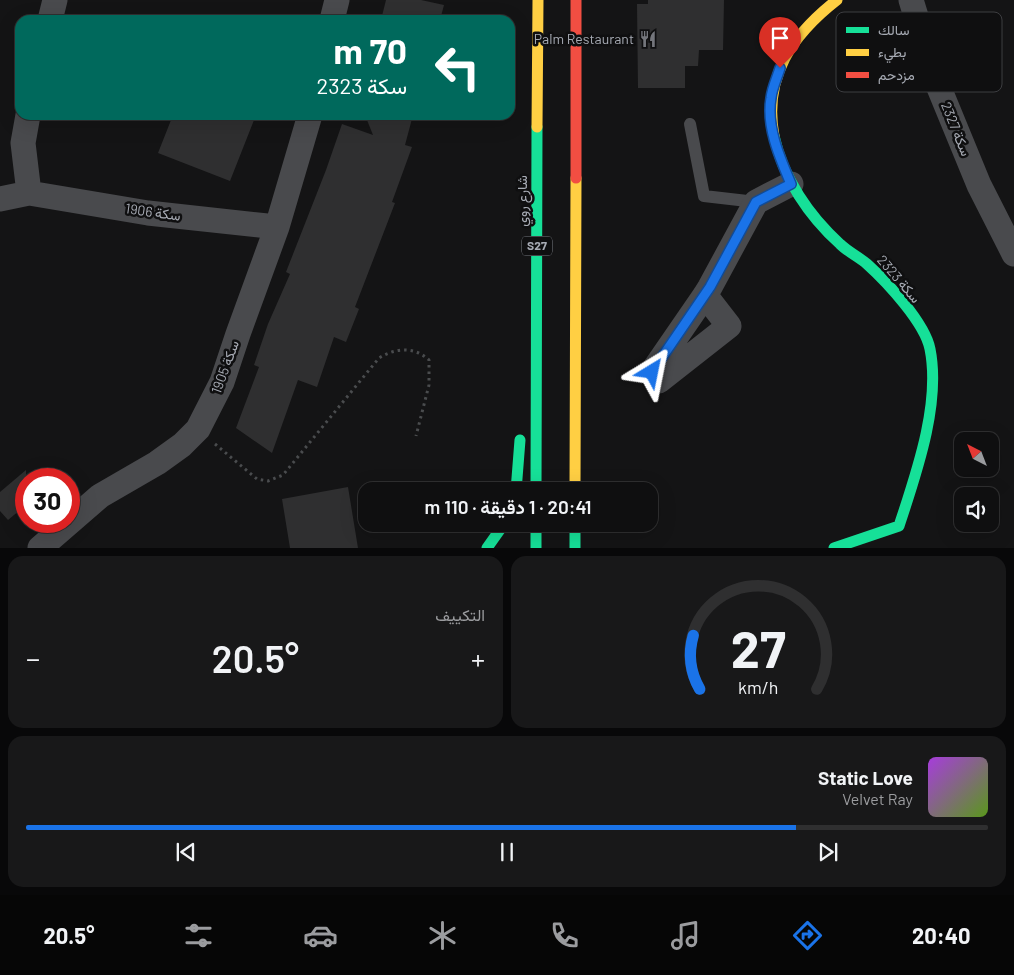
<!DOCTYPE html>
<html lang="ar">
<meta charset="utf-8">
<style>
body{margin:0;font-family:Barlow,Vazirmatn,sans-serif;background:#181819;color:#f1f3f6;direction:rtl;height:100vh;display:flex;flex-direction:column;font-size:19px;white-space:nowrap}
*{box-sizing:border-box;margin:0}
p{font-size:16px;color:#9b9c9f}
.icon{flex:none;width:28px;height:28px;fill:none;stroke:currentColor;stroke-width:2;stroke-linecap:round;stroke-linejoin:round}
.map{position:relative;height:548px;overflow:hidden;direction:ltr}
.drawer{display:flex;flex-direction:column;gap:8px;padding:8px;background:#080809;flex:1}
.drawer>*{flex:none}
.top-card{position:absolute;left:15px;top:15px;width:500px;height:105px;border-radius:15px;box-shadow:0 5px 20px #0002,0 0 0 1px #2f2f30;direction:rtl;background:#00695c;color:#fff;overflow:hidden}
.needle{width:32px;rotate:318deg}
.fabs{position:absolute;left:954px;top:432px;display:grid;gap:10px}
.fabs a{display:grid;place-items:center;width:45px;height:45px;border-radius:10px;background:#0f0f10;box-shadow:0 5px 20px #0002,0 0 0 1px #2f2f30;font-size:25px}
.speed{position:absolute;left:15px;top:468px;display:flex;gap:10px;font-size:25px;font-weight:700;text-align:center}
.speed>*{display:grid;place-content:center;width:65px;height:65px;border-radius:50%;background:#0f0f10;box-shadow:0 5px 20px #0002,0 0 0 1px #2f2f30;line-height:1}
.speed .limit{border:8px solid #d22;background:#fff;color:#111}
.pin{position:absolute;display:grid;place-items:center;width:42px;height:42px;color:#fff;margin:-51px -21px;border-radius:50% 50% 50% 0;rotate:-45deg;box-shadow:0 0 5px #0007}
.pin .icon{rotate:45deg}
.me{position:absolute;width:55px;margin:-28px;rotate:35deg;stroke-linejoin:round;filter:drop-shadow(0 0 4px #0008)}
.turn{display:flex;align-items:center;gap:18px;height:105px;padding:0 25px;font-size:22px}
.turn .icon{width:65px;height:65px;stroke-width:2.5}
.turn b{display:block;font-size:35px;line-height:42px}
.big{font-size:38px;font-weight:600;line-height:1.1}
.drawer .widget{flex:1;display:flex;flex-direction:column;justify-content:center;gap:8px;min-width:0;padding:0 18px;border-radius:15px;background:#181819}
.drawer .dial{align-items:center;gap:0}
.dial svg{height:130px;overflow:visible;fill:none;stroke:#2f2f30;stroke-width:7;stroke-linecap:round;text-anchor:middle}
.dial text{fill:#f1f3f6;stroke:none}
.song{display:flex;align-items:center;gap:15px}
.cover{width:60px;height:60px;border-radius:8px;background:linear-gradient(135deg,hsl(280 70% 55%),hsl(90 70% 35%))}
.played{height:5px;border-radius:2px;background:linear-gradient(90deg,#1a73e8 80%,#2f2f30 80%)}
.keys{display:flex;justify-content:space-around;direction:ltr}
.heat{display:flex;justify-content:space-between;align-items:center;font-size:28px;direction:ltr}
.drawer .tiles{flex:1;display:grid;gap:8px;grid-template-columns:1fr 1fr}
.widget:last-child{grid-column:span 2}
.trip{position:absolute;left:358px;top:482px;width:300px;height:50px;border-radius:15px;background:#0f0f10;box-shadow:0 5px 20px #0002,0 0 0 1px #2f2f30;font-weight:600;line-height:50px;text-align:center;direction:rtl}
.tabs{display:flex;height:80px;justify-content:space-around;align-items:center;background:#060606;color:#9b9c9f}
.tabs .icon{width:35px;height:35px}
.tabs .current{color:#1a73e8}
.tabs b{font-size:22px;color:#f1f3f6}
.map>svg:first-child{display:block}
</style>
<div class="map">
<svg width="1014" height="548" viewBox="0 0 1014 548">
<rect width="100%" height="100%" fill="#141415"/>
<path fill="#2f2f30" d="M386,0H421L444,5L440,20H381Z
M648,0H724L723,50H699L698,66H685V88H638L637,4H648Z
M173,115H256L230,181L158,153Z
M365,115H413L405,145L412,147L392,202L395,203L355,307L359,309L346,342L334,337L317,387L298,380L272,453L236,428L259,367L254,365L268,324L290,274L286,272L326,170L342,124L373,135Z
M26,470V505L8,520L0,511V492Z
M348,487L358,548H290L282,499Z"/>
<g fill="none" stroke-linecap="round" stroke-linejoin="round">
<path stroke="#4a4c4e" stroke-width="3" stroke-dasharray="2.5 4" stroke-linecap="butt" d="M215,444L257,479L268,481L283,475L379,358C395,348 414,346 429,360V385L416,436"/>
<path stroke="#494a4d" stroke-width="12" d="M690,124L704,196L756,202"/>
<path stroke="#494a4d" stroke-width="25" d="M911,0L935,78L979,185L1014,254
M50,20L55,0
M332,20L337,0
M28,115L23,143L29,193
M0,199L29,193L148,213L277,227
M705,295L729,326L659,381L652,372L705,295L710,287L756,202L791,184
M40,548L100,496L157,463L182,445L198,429L222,382L238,334L277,227L310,115"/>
<path stroke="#16e098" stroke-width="11" d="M774,136C783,178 809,216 840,244C848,252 859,257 867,264C887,282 925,323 930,349C941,404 916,474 899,526L834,548
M516,491L520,440
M536,491L537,127
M536,524V548
M575,524V548
M487,548L504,524"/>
<path stroke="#ffcf43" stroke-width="11" d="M537,127L538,0
M774,136C763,77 792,35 837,0
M575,491L576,178"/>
<path stroke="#f24e42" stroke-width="11" d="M576,178V0"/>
</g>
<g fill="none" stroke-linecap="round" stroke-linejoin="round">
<g stroke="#114b97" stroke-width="12">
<path id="route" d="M652,372L710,287L756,202L791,184C780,158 766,127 771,98C772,88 777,78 780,68"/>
</g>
<use href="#route" stroke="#1a73e8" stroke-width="9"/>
</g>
<defs>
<g id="restaurant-bare" transform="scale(1.35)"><path d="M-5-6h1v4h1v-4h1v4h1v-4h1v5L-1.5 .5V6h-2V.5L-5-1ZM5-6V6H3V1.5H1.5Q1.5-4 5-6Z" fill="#74767c" stroke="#0f0f10" stroke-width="2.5" paint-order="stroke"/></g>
</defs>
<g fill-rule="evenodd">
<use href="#restaurant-bare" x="648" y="39"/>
</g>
<g text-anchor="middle" stroke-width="5" stroke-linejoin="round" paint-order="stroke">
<rect fill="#0f0f10" stroke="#797c83" stroke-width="1" x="522" y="236.5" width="30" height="19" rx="4"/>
<g font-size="12" font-weight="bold" fill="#a7abb4">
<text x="537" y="250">S27</text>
</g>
<g font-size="14" fill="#a7abb4" stroke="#0f0f10" text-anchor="end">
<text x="634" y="44">Palm Restaurant</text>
</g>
<g font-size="14" fill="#a7abb4" stroke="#0f0f10">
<text transform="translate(956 129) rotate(68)" y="5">سكة 2327</text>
<text transform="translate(522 201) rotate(-90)" y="5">شارع روي</text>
<text transform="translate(153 212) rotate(8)" y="5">سكة 1906</text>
<text transform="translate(899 279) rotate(49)" y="5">سكة 2323</text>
<text transform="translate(225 367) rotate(-70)" y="5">سكة 1905</text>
</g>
</g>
<rect x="836" y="12" width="166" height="80" rx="8" fill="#0f0f10" stroke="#3d3e41" stroke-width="1"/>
<rect x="846" y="27" width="23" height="6" fill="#16e098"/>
<rect x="846" y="49" width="23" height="7" fill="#ffcf43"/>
<rect x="846" y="72" width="23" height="6" fill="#f24e42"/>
<g font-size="14" fill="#a7abb4">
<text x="878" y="35">سالك</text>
<text x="878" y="57">بطيء</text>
<text x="878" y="80">مزدحم</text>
</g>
</svg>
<div class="fabs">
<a><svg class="needle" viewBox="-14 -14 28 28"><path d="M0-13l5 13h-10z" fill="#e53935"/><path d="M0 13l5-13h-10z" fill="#9b9c9f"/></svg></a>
<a><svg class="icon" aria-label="sound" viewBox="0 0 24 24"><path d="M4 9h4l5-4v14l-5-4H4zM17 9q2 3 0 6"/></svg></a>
</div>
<div class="speed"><div class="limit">30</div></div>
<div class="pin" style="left:780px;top:68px;background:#d93025"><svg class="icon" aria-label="arrive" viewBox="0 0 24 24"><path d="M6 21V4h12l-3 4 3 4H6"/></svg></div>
<svg class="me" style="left:652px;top:372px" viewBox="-20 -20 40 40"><path d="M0-17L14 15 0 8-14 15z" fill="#1a73e8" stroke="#fff" stroke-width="4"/></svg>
<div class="trip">20:41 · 1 دقيقة · 110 m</div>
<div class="top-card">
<div class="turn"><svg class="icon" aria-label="left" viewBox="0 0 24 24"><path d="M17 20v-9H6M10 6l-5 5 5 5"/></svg><div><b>70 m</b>سكة 2323</div></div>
</div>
</div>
<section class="drawer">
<div class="tiles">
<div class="widget dial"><svg viewBox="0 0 100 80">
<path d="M14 69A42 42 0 1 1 86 69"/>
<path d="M14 69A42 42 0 0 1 10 36" stroke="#1a73e8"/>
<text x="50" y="56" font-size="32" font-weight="700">27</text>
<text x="50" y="72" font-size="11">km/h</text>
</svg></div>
<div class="widget"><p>التكييف</p>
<div class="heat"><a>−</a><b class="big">20.5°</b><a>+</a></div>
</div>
<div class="widget">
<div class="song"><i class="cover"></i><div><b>Static Love</b><p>Velvet Ray</p></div></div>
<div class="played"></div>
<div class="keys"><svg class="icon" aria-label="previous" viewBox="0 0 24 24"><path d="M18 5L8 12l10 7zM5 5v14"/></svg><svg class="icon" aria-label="pause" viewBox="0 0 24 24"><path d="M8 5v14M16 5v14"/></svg><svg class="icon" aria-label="next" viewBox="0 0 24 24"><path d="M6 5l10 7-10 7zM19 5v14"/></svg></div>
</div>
</div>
</section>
<nav class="tabs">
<b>20:40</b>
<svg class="icon current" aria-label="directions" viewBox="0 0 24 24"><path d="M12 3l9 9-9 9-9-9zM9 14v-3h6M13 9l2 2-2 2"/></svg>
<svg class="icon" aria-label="music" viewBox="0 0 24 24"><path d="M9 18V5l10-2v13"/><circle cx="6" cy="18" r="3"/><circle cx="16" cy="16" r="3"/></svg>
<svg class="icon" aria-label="phone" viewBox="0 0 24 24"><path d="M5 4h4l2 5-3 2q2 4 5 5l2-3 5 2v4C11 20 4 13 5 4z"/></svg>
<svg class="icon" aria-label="climate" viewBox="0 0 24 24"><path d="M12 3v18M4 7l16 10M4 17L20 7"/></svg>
<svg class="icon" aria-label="car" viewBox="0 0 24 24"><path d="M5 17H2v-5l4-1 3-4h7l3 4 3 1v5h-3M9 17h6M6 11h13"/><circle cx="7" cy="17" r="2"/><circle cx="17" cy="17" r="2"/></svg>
<svg class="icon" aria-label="filters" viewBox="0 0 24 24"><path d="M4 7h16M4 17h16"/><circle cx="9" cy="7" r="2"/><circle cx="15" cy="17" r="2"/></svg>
<b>20.5°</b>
</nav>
